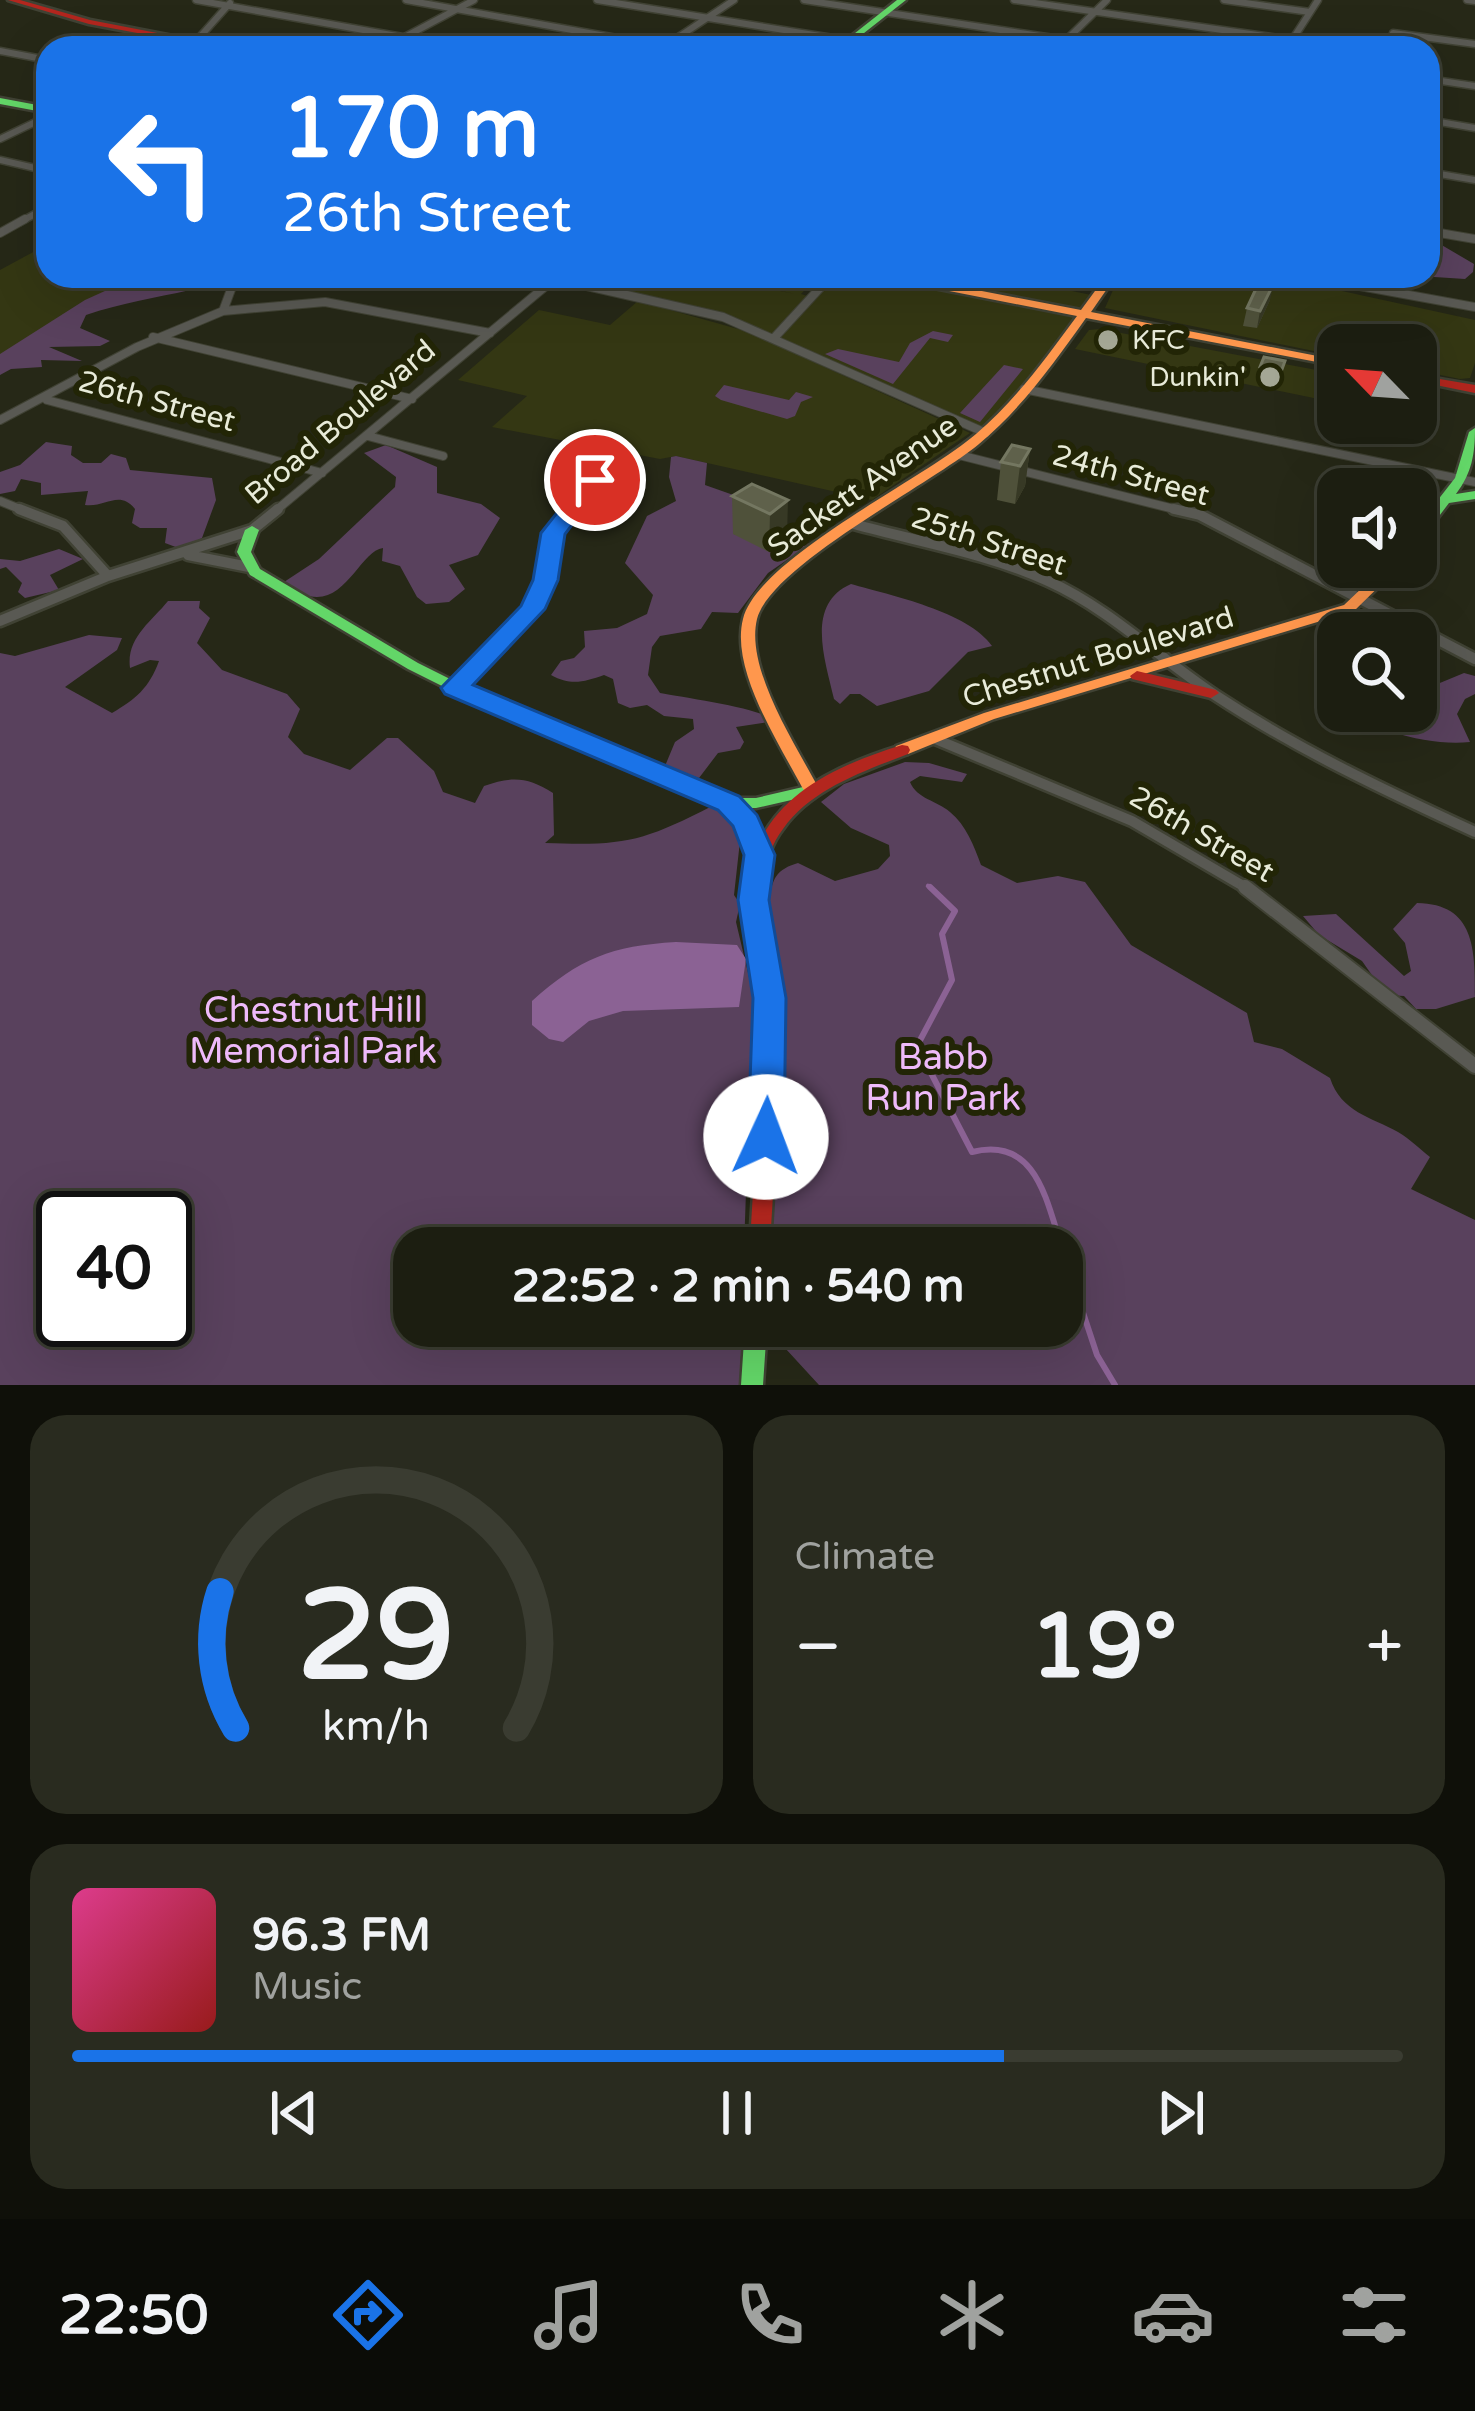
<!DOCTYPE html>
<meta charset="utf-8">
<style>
body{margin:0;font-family:"Varela Round",sans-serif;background:#292b1f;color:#f1f3f6;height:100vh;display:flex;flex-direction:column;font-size:45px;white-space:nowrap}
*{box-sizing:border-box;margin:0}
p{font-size:39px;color:#a0a29f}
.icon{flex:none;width:66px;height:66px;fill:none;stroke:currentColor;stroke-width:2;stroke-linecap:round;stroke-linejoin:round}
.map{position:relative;height:1385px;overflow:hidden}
.drawer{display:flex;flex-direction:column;gap:30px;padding:30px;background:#0f1009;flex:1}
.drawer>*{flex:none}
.hud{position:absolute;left:36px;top:36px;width:1404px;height:252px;border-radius:36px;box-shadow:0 12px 48px #0002,0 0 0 3px #3a3c31;background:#1a73e8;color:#fff;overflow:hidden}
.needle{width:78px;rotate:295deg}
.controls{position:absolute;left:1317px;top:324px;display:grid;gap:24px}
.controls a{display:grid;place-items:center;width:120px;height:120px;border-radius:24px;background:#1c1e11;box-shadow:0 12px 48px #0002,0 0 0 3px #3a3c31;font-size:60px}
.speed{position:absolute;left:36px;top:1191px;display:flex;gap:24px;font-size:60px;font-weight:700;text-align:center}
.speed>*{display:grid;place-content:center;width:156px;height:156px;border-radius:50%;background:#1c1e11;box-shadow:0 12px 48px #0002,0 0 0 3px #3a3c31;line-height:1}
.speed .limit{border:6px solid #111;border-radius:18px;background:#fff;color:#111}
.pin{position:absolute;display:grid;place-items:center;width:102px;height:102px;color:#fff;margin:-51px;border:6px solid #fff;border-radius:50%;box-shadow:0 3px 12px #0007}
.me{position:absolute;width:132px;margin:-66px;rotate:2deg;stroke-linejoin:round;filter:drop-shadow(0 0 9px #0008)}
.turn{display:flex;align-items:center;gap:42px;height:252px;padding:0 48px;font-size:54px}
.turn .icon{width:156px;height:156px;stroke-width:2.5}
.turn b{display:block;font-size:84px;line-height:102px}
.big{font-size:90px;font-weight:700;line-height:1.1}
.drawer .widget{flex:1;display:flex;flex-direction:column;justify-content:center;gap:18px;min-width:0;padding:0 42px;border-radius:36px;background:#292b1f}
.drawer .dial{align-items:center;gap:0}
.dial svg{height:312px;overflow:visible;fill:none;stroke:#3a3c31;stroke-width:7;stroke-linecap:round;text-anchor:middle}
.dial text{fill:#f1f3f6;stroke:none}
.song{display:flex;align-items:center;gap:36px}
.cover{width:144px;height:144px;border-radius:18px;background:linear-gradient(135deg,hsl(330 70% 55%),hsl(0 70% 35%))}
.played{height:12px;border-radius:6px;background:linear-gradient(90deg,#1a73e8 70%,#3a3c31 70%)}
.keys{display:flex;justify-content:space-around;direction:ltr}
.heat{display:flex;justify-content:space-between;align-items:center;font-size:66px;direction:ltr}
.drawer .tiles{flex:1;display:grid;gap:30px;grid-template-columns:1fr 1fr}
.widget:last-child{grid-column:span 2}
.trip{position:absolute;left:393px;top:1227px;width:690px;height:120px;border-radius:36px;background:#1c1e11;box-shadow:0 12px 48px #0002,0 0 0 3px #3a3c31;font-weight:700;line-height:120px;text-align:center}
.dock{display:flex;height:192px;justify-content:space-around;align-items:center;background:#0b0c07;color:#a0a29f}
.dock .icon{width:84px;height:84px}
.dock .active{color:#1a73e8}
.dock b{font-size:54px;color:#f1f3f6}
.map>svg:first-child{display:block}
</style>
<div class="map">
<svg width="1475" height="1385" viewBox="0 0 1475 1385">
<rect width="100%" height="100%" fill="#262817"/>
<path fill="#343713" d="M48,244V276H146L0,362V270Z
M558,276H706L795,294L717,276H818L801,294L811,297L831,276H1048L1043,282L1048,286L1096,296L986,433L723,317Z
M1131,276H1273L1475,320V363L1470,378L1460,379L1416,370V345H1338V356L1105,308L1114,288H1123Z
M638,301L745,331L970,433L872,500L676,456L660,459L492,427L527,396L458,380L539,310L610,325Z
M1100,329L1338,374V403L1075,349L1089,330Z"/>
<path fill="#59415d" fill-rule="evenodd" d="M1428,237L1474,264L1473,272L1465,279L1419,276H1428Z
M138,276C157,276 180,273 190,290C155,298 121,303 86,315L80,328L110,341L100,346L49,347L82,361L41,360L42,367L11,369L0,375V354L85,300Z
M933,331L953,335L948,342L930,338L893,384L825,354L838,349L899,362L910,343Z
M1004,365L1023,369L980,422L960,413Z
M724,385L789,400L796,392L813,397L801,402L795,416L787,419L721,400L715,396Z
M46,442L72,446L71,455L83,463H101L111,454L126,458L130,470L212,478L216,500L202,538L181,549L165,543L167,528H140L132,523L135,509C119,489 105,508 85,505L88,491L41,495V483L21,479L15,491L0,494V472L20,465Z
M386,445L437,467V493L481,504L500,518L478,555L449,565L465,589L449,602L426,604L417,597L400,566L382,561L383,548C356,551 340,629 284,582L319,559L395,487L396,477L364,453Z
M676,456L707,463L705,485L739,497L734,534L781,549L797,541L810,544L768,573L738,613L712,612L701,629L660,636L652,647L648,675L660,693C682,697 756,708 767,717L768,722L736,727L744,742L740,749L718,753L699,778L665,766L675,742L694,729L693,719L664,716L647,705L630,708L618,703L613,679L604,675C584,682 571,686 551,675L561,661L574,658L585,647L584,631L617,628L647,614L653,595L625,563L647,516L676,501L669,477L671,457Z
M59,549L83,559L50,575L59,590L25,598L18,592L22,583L6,567L0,569V559L20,561Z
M851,584C890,595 969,612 992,646L968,652L929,691L877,706L860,694H850L840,704L834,699C825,660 805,604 851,584Z
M168,601H200L199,608L210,618L197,643L222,670L287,694L300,709L288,737L304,754L350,770L387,738H398L434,771L443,792L475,803L484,786C512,776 528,777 553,793L554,835L545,843C624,846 642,842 712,806L741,832L734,895L740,904L736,922L753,994L744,1248H414V1326H742L740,1385H0V653L15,656L89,635L122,638L117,650L65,687L112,713C136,699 149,688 159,661L150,660L130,668C126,638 151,622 168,601ZM63,1218H165V1320H63Z
M1464,673L1475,676V694L1465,699L1457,714L1470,742C1427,747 1369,727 1331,708L1328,696L1338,686V711H1416V686L1435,685Z
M905,762L929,763L967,774L962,782L920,776L910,782C917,799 936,800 950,812C966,825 974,846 981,865L1017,883L1058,876L1085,882L1131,945L1247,1013L1254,1042L1282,1049L1330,1078C1341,1112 1371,1117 1398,1132C1410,1139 1420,1149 1430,1157L1411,1189L1475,1220V1385H819L785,1348L782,1326H1062V1248H760L769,1076L754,906L770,901C771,879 777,869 798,863L835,881L878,869L890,856L889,845L851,828L821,802L844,784Z
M1417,903C1475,904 1475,949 1475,997L1436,1009H1416L1404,996L1386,995L1362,961L1319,935L1303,916L1336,914L1404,976L1411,971L1405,943L1393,929Z"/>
<path fill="#8b6294" d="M676,942L737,945L746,959L739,1007L623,1011L589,1021L563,1042L549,1039L532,1025V1001C580,958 611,946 676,942Z"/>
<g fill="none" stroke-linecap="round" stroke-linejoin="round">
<path stroke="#8b6294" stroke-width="4.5" d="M928,886L933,890"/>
<path stroke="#8b6294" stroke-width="6" d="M930,887L955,911L942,934L952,980L917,1046L972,1152C1036,1136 1046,1199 1062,1248
M1062,1249L1097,1355L1115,1385"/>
<g stroke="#404234" stroke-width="9">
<path id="street-far3" d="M196,0L464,48
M406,0L672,48
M597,0L895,48
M804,0L1119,48
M1014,0L1292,40
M1224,0L1310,12
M1467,0L1475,1
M1393,33L1475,44
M190,48L230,3
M384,48L474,0
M662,48L734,0
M1058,48L1107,0
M1287,48L1318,0
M0,51L48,60
M1428,79L1475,86
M1428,120L1475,128
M0,139L48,116
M0,160L48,171
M1428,172L1475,180
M20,222L48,207"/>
</g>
<g stroke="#404234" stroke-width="10">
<path id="street-far2" d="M1428,231L1475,239
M0,233L25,219
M543,276L723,317L986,433
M1305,276L1475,307
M223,311L325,302L490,333
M153,337L412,399
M774,338L831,276
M1024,389L1475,482
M47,400L322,473
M0,420L137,347L223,311L236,276
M368,436L443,456
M959,455L1186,512
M0,501L27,512
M274,512L558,276
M570,512L617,453"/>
</g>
<g stroke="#404234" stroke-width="15">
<path id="street-far1" d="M19,509L63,526L108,576
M1174,509L1200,515L1475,659
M854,524C919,542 987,553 1048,581C1110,609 1159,658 1215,695C1297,749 1386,791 1475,832
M188,555L249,567
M0,621L108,576L252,530L278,509
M455,687C480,662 517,635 534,604C556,567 543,546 573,509
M933,738L1132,821L1250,890
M728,803L750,827L759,855"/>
</g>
<g stroke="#404234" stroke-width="18">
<path id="street" d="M1245,887L1475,1066"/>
</g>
<g stroke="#404234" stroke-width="5">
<path id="fast" d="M897,0H906L845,48H836Z
M0,98L48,107V113L0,104Z
M1475,428C1475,454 1472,473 1456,494L1475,491V499L1449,503L1421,540L1416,541V528L1455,478L1469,432Z
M252,526L259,530L251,552L260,569L418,663L496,702L730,798H756L803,787L811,792L809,796L756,808H728L486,708L408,669L250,575L237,552L245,530Z
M745,1326H767L763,1385H741Z"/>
</g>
<g stroke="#404234" stroke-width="5">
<path id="slow" d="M883,276H904L1081,310L1106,276H1116L1091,312L1338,360V366L1086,318C1054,363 1022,408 979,444C931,484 771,565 757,619C745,669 796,745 819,789L811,794L803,789C780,745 730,670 743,619C758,558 924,479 976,434C1016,400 1046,358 1077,316L888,279Z
M1384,567H1399L1354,611L994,719L908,754H896L894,750L896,746L984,713L1344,605Z"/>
</g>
<g stroke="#404234" stroke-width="5">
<path id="jam" d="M8,0H20L90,20L235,48H218L89,24Z
M1416,375L1475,385V393L1416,381Z
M1137,671L1216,690L1219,693L1211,698L1132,679L1130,676Z
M902,745L908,746L910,750L908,754C864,771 811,789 783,829C772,843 766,862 764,880C759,921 776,959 778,999C783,1082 774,1165 770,1248H750C753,1175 761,1101 761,1028C760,1013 760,997 758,982C755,961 748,940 746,919C741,813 812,773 902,745Z"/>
</g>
<use href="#street-far3" stroke="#595953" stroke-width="6"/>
<use href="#street-far2" stroke="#595953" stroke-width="8"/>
<use href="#street-far1" stroke="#595953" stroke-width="10"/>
<use href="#street" stroke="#595953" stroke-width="14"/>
<use href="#fast" fill="#63d668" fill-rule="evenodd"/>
<use href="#slow" fill="#ff974d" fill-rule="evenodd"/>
<use href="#jam" fill="#b3261e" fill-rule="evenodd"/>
</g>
<path fill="#4f513a" d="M1270,300L1257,328L1243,326L1247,308Z
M1285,361L1278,383L1257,379L1260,367Z
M1030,449L1025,486L1015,504L997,500L1001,462Z
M752,484L787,538L769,552L733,534L732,496Z"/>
<path fill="#373925" d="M1274,283L1270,300L1257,328L1260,311Z
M1030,449L1025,486L1015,504L1020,466Z
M788,500L787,538L769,552L770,514Z"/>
<path fill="#5f614b" stroke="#747761" stroke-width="3" d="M1260,280L1274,283L1260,311L1247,308Z
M1264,357L1285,361L1281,372L1260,367Z
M1012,445L1030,449L1020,466L1001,462Z
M752,484L788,500L770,514L732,496Z"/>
<path fill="#1a73e8" stroke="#114b97" stroke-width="3" d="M595,473L606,480L565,534L558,580L545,609L473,685L739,796L757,815L775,855L769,900L786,998L784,1137L779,1148L766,1152L753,1148L748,1137L753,998L738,900L744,855L733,826L718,810L445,694L441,688L521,606L533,580L541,533L587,475Z"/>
<g fill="#a4a795" stroke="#222506" stroke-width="4.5">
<circle cx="1108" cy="340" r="12"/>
<circle cx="1270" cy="377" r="12"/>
</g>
<g text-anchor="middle" stroke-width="12" stroke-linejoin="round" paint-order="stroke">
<g font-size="27" fill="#e8ebd9" stroke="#222506" text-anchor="start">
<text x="1132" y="349">KFC</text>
<text x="1246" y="386" text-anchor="end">Dunkin'</text>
</g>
<g font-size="30" fill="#e8ebd9" stroke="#222506">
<text transform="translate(157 401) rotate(15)" y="10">26th Street</text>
<text transform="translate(340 422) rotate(-40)" y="10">Broad Boulevard</text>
<text transform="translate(1131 475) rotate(15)" y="10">24th Street</text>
<text transform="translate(862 486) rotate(-35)" y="10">Sackett Avenue</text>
<text transform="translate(989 541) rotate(18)" y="10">25th Street</text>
<text transform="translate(1098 657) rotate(-17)" y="10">Chestnut Boulevard</text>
<text transform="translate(1202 834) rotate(30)" y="10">26th Street</text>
</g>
<g font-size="36" fill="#eebafa" stroke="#222506">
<text x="313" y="1022">Chestnut Hill<tspan x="313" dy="41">Memorial Park</tspan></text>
<text x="943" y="1069">Babb<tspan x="943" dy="41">Run Park</tspan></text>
</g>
</g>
</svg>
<div class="controls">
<a><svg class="needle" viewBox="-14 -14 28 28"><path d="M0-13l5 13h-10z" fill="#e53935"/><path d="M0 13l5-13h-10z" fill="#a0a29f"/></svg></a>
<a><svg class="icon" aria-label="sound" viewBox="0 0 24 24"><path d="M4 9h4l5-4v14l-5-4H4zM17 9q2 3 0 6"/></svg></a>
<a><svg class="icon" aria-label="search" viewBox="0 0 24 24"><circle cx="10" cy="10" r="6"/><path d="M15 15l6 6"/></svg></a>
</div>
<div class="speed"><div class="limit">40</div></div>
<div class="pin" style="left:595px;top:480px;background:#d93025"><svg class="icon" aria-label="arrive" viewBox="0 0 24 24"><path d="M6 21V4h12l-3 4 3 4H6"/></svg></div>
<svg class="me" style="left:766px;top:1137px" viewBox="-20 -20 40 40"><circle r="19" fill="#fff"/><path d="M0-13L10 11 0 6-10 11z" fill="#1a73e8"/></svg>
<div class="trip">22:52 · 2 min · 540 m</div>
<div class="hud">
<div class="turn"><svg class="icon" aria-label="left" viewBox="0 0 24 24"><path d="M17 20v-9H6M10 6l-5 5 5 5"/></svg><div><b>170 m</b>26th Street</div></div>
</div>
</div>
<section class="drawer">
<div class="tiles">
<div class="widget dial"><svg viewBox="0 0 100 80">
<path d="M14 69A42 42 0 1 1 86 69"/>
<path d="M14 69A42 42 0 0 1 10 34" stroke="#1a73e8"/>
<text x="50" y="56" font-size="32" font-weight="700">29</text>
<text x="50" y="72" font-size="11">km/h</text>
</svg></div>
<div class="widget"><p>Climate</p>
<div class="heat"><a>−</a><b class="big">19°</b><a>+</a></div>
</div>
<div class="widget">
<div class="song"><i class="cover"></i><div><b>96.3 FM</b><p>Music</p></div></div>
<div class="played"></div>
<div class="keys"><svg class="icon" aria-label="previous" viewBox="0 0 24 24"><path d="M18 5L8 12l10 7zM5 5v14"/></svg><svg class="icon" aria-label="pause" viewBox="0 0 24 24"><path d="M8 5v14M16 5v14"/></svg><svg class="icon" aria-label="next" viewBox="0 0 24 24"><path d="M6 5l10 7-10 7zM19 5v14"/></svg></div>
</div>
</div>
</section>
<nav class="dock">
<b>22:50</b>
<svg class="icon active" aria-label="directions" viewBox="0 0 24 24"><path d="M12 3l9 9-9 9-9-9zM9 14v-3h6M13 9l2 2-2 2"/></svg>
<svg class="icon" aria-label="music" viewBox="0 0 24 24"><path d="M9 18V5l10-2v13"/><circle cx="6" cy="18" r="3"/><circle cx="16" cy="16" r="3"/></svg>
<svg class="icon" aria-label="phone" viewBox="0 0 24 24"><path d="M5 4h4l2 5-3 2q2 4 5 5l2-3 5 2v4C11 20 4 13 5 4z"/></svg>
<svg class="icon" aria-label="climate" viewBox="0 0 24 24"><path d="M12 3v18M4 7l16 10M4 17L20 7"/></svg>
<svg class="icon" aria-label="car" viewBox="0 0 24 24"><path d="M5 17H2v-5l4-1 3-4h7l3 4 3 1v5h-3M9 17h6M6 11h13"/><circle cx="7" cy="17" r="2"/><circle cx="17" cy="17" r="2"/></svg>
<svg class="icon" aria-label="filters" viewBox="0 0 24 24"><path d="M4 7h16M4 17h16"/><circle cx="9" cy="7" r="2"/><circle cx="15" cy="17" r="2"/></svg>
</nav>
